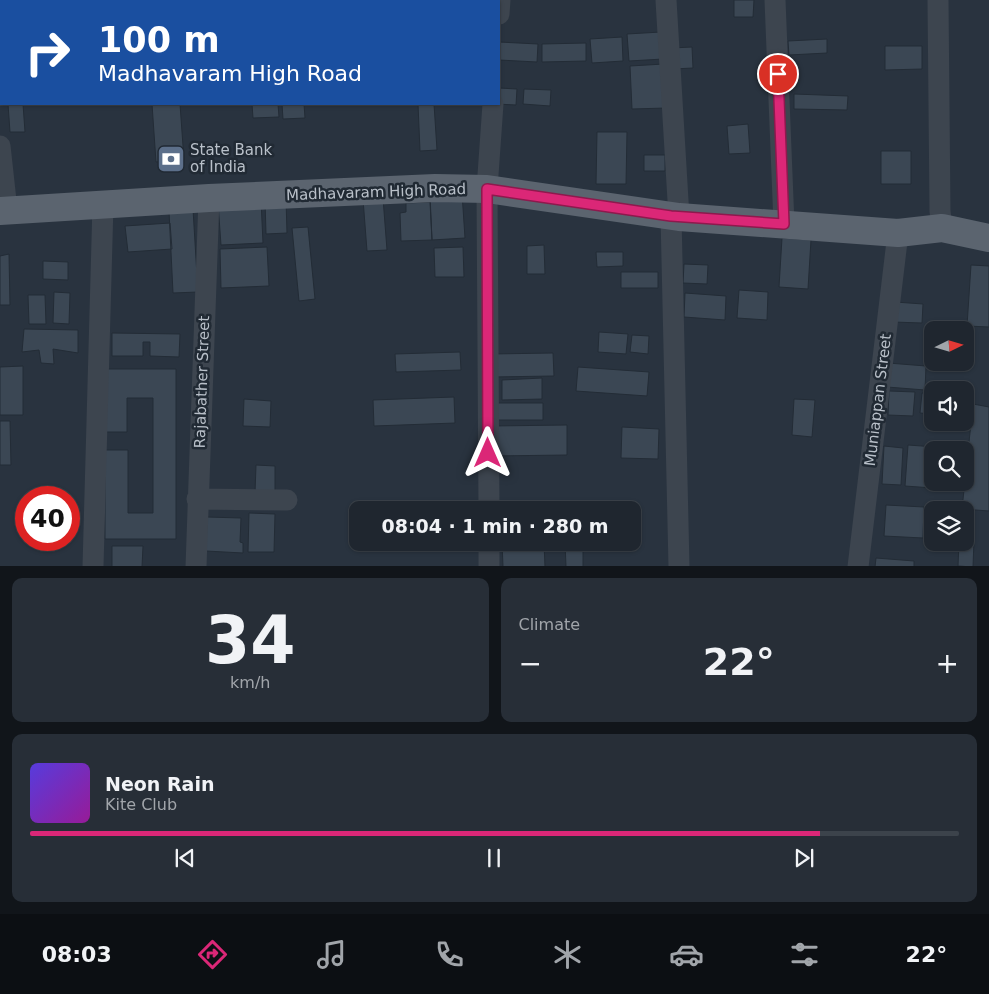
<!DOCTYPE html>
<meta charset="utf-8">
<style>
body{margin:0;font-family:"DejaVu Sans",sans-serif;background:#272e37;color:#f1f3f6;height:100vh;display:flex;flex-direction:column;font-size:19px;white-space:nowrap}
*{box-sizing:border-box;margin:0}
p{font-size:16px;color:#a1a5aa}
.icon{flex:none;width:28px;height:28px;fill:none;stroke:currentColor;stroke-width:2;stroke-linecap:round;stroke-linejoin:round}
.map{position:relative;height:566px;overflow:hidden}
.details{display:flex;flex-direction:column;gap:12px;padding:12px;background:#11151a;flex:1}
.details>*{flex:none}
.hud{position:absolute;left:0px;top:0px;width:500px;height:105px;box-shadow:0 1px 4px #0004,0 0 0 1px #3c434b;background:#1a4fa0;color:#fff;overflow:hidden}
.needle{width:32px;rotate:85deg}
.controls{position:absolute;left:924px;top:321px;display:grid;gap:10px}
.controls a{display:grid;place-items:center;width:50px;height:50px;border-radius:10px;background:#1f262f;box-shadow:0 1px 4px #0004,0 0 0 1px #3c434b;font-size:25px}
.speed{position:absolute;left:15px;top:486px;display:flex;gap:10px;font-size:25px;font-weight:700;text-align:center}
.speed>*{display:grid;place-content:center;width:65px;height:65px;border-radius:50%;background:#1f262f;box-shadow:0 1px 4px #0004,0 0 0 1px #3c434b;line-height:1}
.speed .limit{border:8px solid #d22;background:#fff;color:#111}
.pin{position:absolute;display:grid;place-items:center;width:42px;height:42px;color:#fff;margin:-21px;border:2px solid #fff;border-radius:50%;box-shadow:0 1px 5px #0007}
.me{position:absolute;width:55px;margin:-28px;rotate:0deg;stroke-linejoin:round;filter:drop-shadow(0 0 4px #0008)}
.turn{display:flex;align-items:center;gap:18px;height:105px;padding:0 15px;font-size:22px}
.turn .icon{width:65px;height:65px;stroke-width:2.5}
.turn b{display:block;font-size:35px;line-height:42px}
.big{font-size:38px;font-weight:700;line-height:1.1}
.details .card{flex:1;display:flex;flex-direction:column;justify-content:center;gap:8px;min-width:0;padding:0 18px;border-radius:10px;background:#272e37}
.details .dial{align-items:center;gap:0}
.dial b{font-size:65px;line-height:1}
.song{display:flex;align-items:center;gap:15px}
.cover{width:60px;height:60px;border-radius:8px;background:linear-gradient(135deg,hsl(250 70% 55%),hsl(300 70% 35%))}
.played{height:5px;border-radius:2px;background:linear-gradient(90deg,#db2777 85%,#3c434b 85%)}
.keys{display:flex;justify-content:space-around;direction:ltr}
.heat{display:flex;justify-content:space-between;align-items:center;font-size:28px;direction:ltr}
.details .tiles{flex:1;display:grid;gap:12px;grid-template-columns:1fr 1fr}
.card:last-child{grid-column:span 2}
.trip{position:absolute;left:349px;top:501px;width:292px;height:50px;border-radius:10px;background:#1f262f;box-shadow:0 1px 4px #0004,0 0 0 1px #3c434b;font-weight:700;line-height:50px;text-align:center}
.tab-bar{display:flex;height:80px;justify-content:space-around;align-items:center;background:#0c0f13;color:#a1a5aa}
.tab-bar .icon{width:35px;height:35px}
.tab-bar .current{color:#db2777}
.tab-bar b{font-size:22px;color:#f1f3f6}
.map>svg:first-child{display:block}
</style>
<div class="map">
<svg width="989" height="567" viewBox="0 0 989 567">
<rect width="100%" height="100%" fill="#29333f"/>
<path fill="#3b4754" stroke="#232c36" d="M450,0H490V1Z
M734,0H754L753,17H734Z
M661,32L663,59L629,61L627,34Z
M622,37L623,61L592,63L590,39Z
M827,39V53L789,55L788,41Z
M499,42L538,44L537,62L499,60Z
M586,43V61L542,62V44Z
M885,46H922V69L885,70Z
M692,47L693,68L673,69L672,48Z
M664,64L666,108L632,109L630,66Z
M499,88L517,89L516,105L496,104H499Z
M524,89L551,90L550,106L523,104Z
M794,94L848,96L847,110L794,109Z
M8,104H23L25,132H10Z
M152,104H180L184,160L156,162Z
M252,104H278L279,117L253,118Z
M282,104H304L305,118L283,119Z
M418,104H434L437,150L420,151Z
M748,124L750,153L729,154L727,126Z
M597,132H627L626,184H596Z
M881,151H911V184H881Z
M644,155H665V171H644Z
M462,193L465,238L432,240L430,195Z
M383,198L387,250L367,251L363,199Z
M286,199L287,233L266,234L265,200Z
M261,200L263,243L221,245L218,203Z
M430,202L432,240L401,241L400,213L406,212V203Z
M193,209L198,292L173,293L169,211Z
M170,223L172,249L128,252L125,226Z
M308,227L315,299L299,301L292,228Z
M782,238L811,240L808,289L779,287Z
M544,245L545,274H527V246Z
M267,247L269,286L221,288L220,249Z
M463,247L464,277H435L434,248Z
M596,252H623V266L597,267Z
M9,254L10,305H0V256Z
M43,261L68,262V280L43,279Z
M684,264L708,265L707,284L683,283Z
M971,265L989,266V327L967,326Z
M621,272H658V288H621Z
M739,290L768,292L767,320L737,318Z
M54,292L70,293L69,324L53,323Z
M685,293L726,296L725,320L684,317Z
M28,295H45L46,324H29Z
M895,302L923,304L922,323L893,322Z
M24,329L78,330V353L53,349L54,364L41,363L39,350L22,352Z
M952,329L968,330L966,367L950,366V362H965V330Z
M599,332L628,334L626,354L598,352Z
M112,333L180,334L179,357L150,356V342H143V356H112Z
M632,335L649,336L648,354L630,352Z
M460,352L461,370L396,372L395,354Z
M553,353L554,376L492,377L491,354Z
M888,363L926,366L925,390L887,387Z
M23,366V415H0V367Z
M578,367L649,372L647,396L576,391Z
M106,369H176V539H105V450H128V513H153V398H127V432H106Z
M542,378V399L502,400V380Z
M889,391L915,392L913,416L888,415Z
M922,393L932,394V414L920,413Z
M965,396H968L967,416H965Z
M454,397L455,423L374,426L373,400Z
M244,399L271,401L270,427L243,426Z
M794,399L815,400L812,437L792,435Z
M494,403H543V420H494Z
M973,404L989,407V511L962,509Z
M0,421H10L11,465H0Z
M567,425V455L492,456V426Z
M622,427L659,429L658,459L621,458Z
M908,445L963,449V450H932V482H961V490L905,486Z
M884,446L903,448L901,485L882,484Z
M256,465L275,466V493H255Z
M886,505L924,507L923,538L884,536Z
M249,513L275,514L274,552H248Z
M207,517L241,518L240,542L243,543V553L206,551Z
M965,539L974,540L973,567L958,566L959,542H965Z
M502,542H544L545,567H503Z
M565,542H583V567H566Z
M112,546H143L142,567H112Z
M876,558L914,561V567H875Z"/>
<g fill="none" stroke-linecap="round" stroke-linejoin="round">
<path stroke="#3d454f" stroke-width="21" d="M666,0L679,217
M775,0L784,224
M938,0L940,211L942,228
M425,1L426,0
M0,8H1
M499,14L500,0
M0,146L7,210
M671,216L679,567
M197,499L287,500
M489,510L487,189L493,104
M489,542V567
M93,567L103,204
M196,567L209,198
M858,567L898,233"/>
<path stroke="#5b646f" stroke-width="28" d="M0,211L209,198L435,188L487,189L679,217L898,233L942,228L989,238"/>
</g>
<g fill="none" stroke-linecap="round" stroke-linejoin="round">
<g stroke="#8e194d" stroke-width="12">
<path id="route" d="M488,453L487,189L671,216L784,224L778,74"/>
</g>
<use href="#route" stroke="#db2777" stroke-width="9"/>
</g>
<defs>
<g id="bank-square" transform="scale(1.4375)"><rect x="-9" y="-9" width="18" height="18" rx="4" fill="#5c6f8a" stroke="#212a34"/><path d="M-6-4H6V4H-6ZM0-2.3a2.3 2.3 0 1 0 0 4.6a2.3 2.3 0 1 0 0-4.6Z" fill="#fff"/></g>
</defs>
<g fill-rule="evenodd">
<use href="#bank-square" x="171" y="159"/>
</g>
<g text-anchor="middle" stroke-width="5" stroke-linejoin="round" paint-order="stroke">
<g font-size="15" fill="#b9c0c9" stroke="#212a34" text-anchor="start">
<text x="190" y="155">State Bank<tspan x="190" dy="17">of India</tspan></text>
</g>
<g font-size="15" fill="#b9c0c9" stroke="#212a34">
<text transform="translate(376 192) rotate(-2)" y="5">Madhavaram High Road</text>
<text transform="translate(202 382) rotate(-88)" y="5">Rajabather Street</text>
<text transform="translate(878 400) rotate(-83)" y="5">Muniappan Street</text>
</g>
</g>
</svg>
<div class="controls">
<a><svg class="needle" viewBox="-14 -14 28 28"><path d="M0-13l5 13h-10z" fill="#e53935"/><path d="M0 13l5-13h-10z" fill="#a1a5aa"/></svg></a>
<a><svg class="icon" aria-label="sound" viewBox="0 0 24 24"><path d="M4 9h4l5-4v14l-5-4H4zM17 9q2 3 0 6"/></svg></a>
<a><svg class="icon" aria-label="search" viewBox="0 0 24 24"><circle cx="10" cy="10" r="6"/><path d="M15 15l6 6"/></svg></a>
<a><svg class="icon" aria-label="layers" viewBox="0 0 24 24"><path d="M12 4l9 5-9 5-9-5zM3 14l9 5 9-5"/></svg></a>
</div>
<div class="speed"><div class="limit">40</div></div>
<div class="pin" style="left:778px;top:74px;background:#d93025"><svg class="icon" aria-label="arrive" viewBox="0 0 24 24"><path d="M6 21V4h12l-3 4 3 4H6"/></svg></div>
<svg class="me" style="left:488px;top:453px" viewBox="-20 -20 40 40"><path d="M0-17L14 15 0 8-14 15z" fill="#db2777" stroke="#fff" stroke-width="4"/></svg>
<div class="trip">08:04 · 1 min · 280 m</div>
<div class="hud">
<div class="turn"><svg class="icon" aria-label="right" viewBox="0 0 24 24"><path d="M7 20v-9h11M14 6l5 5-5 5"/></svg><div><b>100 m</b>Madhavaram High Road</div></div>
</div>
</div>
<section class="details">
<div class="tiles">
<div class="card dial"><b>34</b><p>km/h</p></div>
<div class="card"><p>Climate</p>
<div class="heat"><a>−</a><b class="big">22°</b><a>+</a></div>
</div>
<div class="card">
<div class="song"><i class="cover"></i><div><b>Neon Rain</b><p>Kite Club</p></div></div>
<div class="played"></div>
<div class="keys"><svg class="icon" aria-label="previous" viewBox="0 0 24 24"><path d="M18 5L8 12l10 7zM5 5v14"/></svg><svg class="icon" aria-label="pause" viewBox="0 0 24 24"><path d="M8 5v14M16 5v14"/></svg><svg class="icon" aria-label="next" viewBox="0 0 24 24"><path d="M6 5l10 7-10 7zM19 5v14"/></svg></div>
</div>
</div>
</section>
<nav class="tab-bar">
<b>08:03</b>
<svg class="icon current" aria-label="directions" viewBox="0 0 24 24"><path d="M12 3l9 9-9 9-9-9zM9 14v-3h6M13 9l2 2-2 2"/></svg>
<svg class="icon" aria-label="music" viewBox="0 0 24 24"><path d="M9 18V5l10-2v13"/><circle cx="6" cy="18" r="3"/><circle cx="16" cy="16" r="3"/></svg>
<svg class="icon" aria-label="phone" viewBox="0 0 24 24"><path d="M5 4h4l2 5-3 2q2 4 5 5l2-3 5 2v4C11 20 4 13 5 4z"/></svg>
<svg class="icon" aria-label="climate" viewBox="0 0 24 24"><path d="M12 3v18M4 7l16 10M4 17L20 7"/></svg>
<svg class="icon" aria-label="car" viewBox="0 0 24 24"><path d="M5 17H2v-5l4-1 3-4h7l3 4 3 1v5h-3M9 17h6M6 11h13"/><circle cx="7" cy="17" r="2"/><circle cx="17" cy="17" r="2"/></svg>
<svg class="icon" aria-label="filters" viewBox="0 0 24 24"><path d="M4 7h16M4 17h16"/><circle cx="9" cy="7" r="2"/><circle cx="15" cy="17" r="2"/></svg>
<b>22°</b>
</nav>
